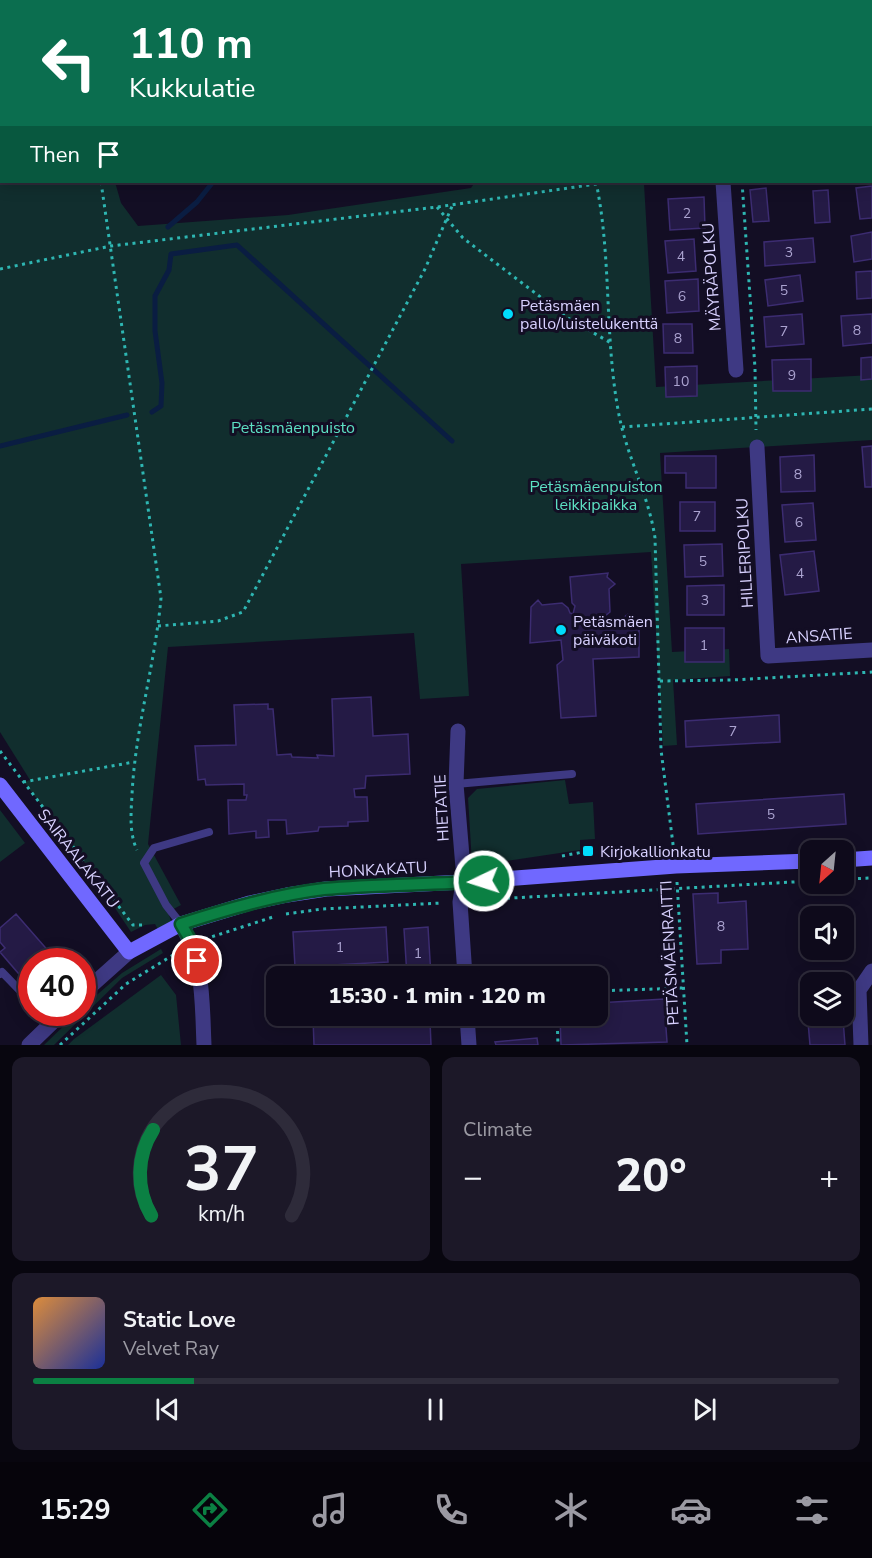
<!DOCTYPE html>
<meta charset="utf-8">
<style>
body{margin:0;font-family:"Nunito Sans",sans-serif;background:#1c1828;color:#f1f3f6;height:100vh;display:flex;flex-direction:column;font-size:22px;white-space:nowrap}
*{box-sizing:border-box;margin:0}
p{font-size:20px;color:#9b9aa3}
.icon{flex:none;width:33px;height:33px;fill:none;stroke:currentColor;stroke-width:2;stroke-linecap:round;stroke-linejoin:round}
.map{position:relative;height:1045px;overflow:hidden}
.drawer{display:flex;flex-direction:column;gap:12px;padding:12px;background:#08060f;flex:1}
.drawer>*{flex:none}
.banner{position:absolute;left:0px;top:0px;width:873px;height:183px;box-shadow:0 3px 15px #0003,0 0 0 2px #2e2b3a;background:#0b6e4f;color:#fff;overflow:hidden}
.needle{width:39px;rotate:207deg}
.tools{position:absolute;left:800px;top:840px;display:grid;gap:12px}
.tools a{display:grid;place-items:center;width:54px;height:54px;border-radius:12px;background:#0e0a1b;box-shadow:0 3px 15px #0003,0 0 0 2px #2e2b3a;font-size:30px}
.speed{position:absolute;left:18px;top:948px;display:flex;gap:12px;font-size:30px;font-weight:700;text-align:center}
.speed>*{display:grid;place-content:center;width:78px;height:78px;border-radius:50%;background:#0e0a1b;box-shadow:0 3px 15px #0003,0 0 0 2px #2e2b3a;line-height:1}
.speed .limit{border:9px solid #d22;background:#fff;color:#111}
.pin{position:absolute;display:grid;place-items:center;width:51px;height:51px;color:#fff;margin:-26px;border:3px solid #fff;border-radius:50%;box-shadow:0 2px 6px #0007}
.me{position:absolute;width:66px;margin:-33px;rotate:266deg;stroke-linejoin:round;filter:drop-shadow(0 0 4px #0008)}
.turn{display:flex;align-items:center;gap:21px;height:126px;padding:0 30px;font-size:27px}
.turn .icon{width:78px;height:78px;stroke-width:2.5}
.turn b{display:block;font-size:42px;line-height:51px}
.then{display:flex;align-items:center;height:57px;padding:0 30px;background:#0003;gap:12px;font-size:22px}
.big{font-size:45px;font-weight:800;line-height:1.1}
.drawer .widget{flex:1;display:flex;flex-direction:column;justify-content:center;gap:9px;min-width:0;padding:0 21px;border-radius:12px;background:#1c1828}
.drawer .dial{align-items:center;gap:0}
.dial svg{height:156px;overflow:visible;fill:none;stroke:#2e2b3a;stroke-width:7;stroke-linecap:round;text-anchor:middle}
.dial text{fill:#f1f3f6;stroke:none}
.song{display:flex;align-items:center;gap:18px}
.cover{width:72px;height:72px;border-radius:9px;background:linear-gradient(135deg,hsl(30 70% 55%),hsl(230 70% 35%))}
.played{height:6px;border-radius:3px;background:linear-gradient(90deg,#0b8043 20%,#2e2b3a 20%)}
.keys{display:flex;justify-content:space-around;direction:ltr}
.heat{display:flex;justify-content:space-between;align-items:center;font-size:33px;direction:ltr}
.drawer .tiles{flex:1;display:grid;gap:12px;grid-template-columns:1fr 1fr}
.widget:last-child{grid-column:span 2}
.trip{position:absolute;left:266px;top:966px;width:342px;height:60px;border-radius:12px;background:#0e0a1b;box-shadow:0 3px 15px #0003,0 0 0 2px #2e2b3a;font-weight:800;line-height:60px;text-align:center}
.dock{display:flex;height:96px;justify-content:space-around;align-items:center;background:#06040b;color:#9b9aa3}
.dock .icon{width:42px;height:42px}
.dock .on{color:#0b8043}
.dock b{font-size:27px;color:#f1f3f6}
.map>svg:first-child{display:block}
</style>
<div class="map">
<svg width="872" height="1045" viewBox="0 0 872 1045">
<rect width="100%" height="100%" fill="#130e24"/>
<path fill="#112e2e" d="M0,0H83L2,2V182H115L121,203L138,226L288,215L471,188L475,182H678L644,184L656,387L872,375V440L660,453L672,652L729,649L730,676L673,680L677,745L663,746L651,552L461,564L469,696L420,699L414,633L168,647L148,844L181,905L168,912L171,921L161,935L155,924L145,925L131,932L83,860L24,782L30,780L0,732Z
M483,0H708V1L485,2Z
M565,780L569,804L593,802L595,839L580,840V850L487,864L472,863L468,798L477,789Z
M0,810L25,843L0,862Z
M161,949L163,953L122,978L54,1045H44L77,1013L82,1012L83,1007L122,973Z
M161,975L176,995L181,1045H68L74,1039Z"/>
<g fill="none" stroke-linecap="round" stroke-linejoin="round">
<path stroke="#0a1d42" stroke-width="5" d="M350,2V0
M168,227L197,202L213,182
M152,412L161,406L162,383L155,331V296L169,270L171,254L237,245L452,441
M0,446L127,415"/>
</g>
<path fill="#241a45" stroke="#3c2c71" stroke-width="1.5" d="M872,186V218L860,219L856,188Z
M766,188L769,221L753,222L750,190Z
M828,190L830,222L815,223L813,191Z
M704,197L705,228L670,230L668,199Z
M872,232V259L854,262L851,236Z
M813,238L815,262L765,266L764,242Z
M694,239L696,271L668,273L665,241Z
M872,271V298L857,299L856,272Z
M800,275L803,301L768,306L765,280Z
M698,279L699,311L667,313L665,281Z
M802,314L804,344L766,347L764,317Z
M872,314V343L843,346L841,316Z
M663,324H692L693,353H664Z
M872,357V379L861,380V358Z
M811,359V391H773L772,360Z
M697,366V396L666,397L665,367Z
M872,446V487H865L862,447Z
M814,455L815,491L781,492L780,457Z
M665,456H716V488H686V473H665Z
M680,502H715V531H680Z
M813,503L816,540L785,542L782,505Z
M722,544L723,576L685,577L684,545Z
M814,551L819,591L785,595L780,555Z
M608,573L607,577L615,584L609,589L610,612L605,616V621L622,619L628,614L634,619H639V657L593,659L596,716L561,718L557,665L563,660L561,640L530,643L531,607L538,600L542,605L562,603L568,608L570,613L573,614L575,606L572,603L570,577Z
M724,585V615H687V586Z
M685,628H724V662H685Z
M371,697L373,736L408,734L410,774L366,776L365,788L354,789L355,797H367L368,821L348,822V826L319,827L318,831L287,834L286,820H268L269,837L256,838V831L229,834L228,800H246L247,795H244V784L206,785L205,779L198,780L195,746L236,745L234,705L268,704V709H273L277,755L291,754L292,757L318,758L317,755L334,756L332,699Z
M779,715L780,742L686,747L685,721Z
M844,794L846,824L698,834L696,804Z
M718,893V903L746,901L748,949L721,950V963L697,964L693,894Z
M16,914L58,962H32L31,988L0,952L5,948L0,942V928Z
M386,927L388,962L295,967L293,932Z
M428,927L431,976H407L404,929Z
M664,999L667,1042L561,1045L560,1016H597V1003Z
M379,1016L380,1023L430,1021L431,1045H314L313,1018Z
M843,1019L845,1045H810L808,1022Z
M537,1038L538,1045H496L495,1042Z"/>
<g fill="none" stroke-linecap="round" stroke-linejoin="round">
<path stroke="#2eb6b2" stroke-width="3" stroke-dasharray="3 4.5" stroke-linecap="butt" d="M57,0L58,2
M531,0L532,2
M714,0V2
M73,2L74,0
M101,182L161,598C155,665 135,729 132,795C131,813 129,833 137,850
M596,182C612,258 604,338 619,415C627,457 649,496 655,538L661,750L674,852
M742,182L755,368L756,430
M437,207L463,238L568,318L611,343
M0,269L111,246L437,207L610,182
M622,427L872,409
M158,626L218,621L243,612L425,269L453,204
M660,681L732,680L872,672
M0,751L133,925H143
M23,782L134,762
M562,856L588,851L666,848
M843,879L872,878
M677,882L687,1045
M477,900L810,881
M286,914L322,909L443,903
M205,939L273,917
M597,991L683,988
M557,1016L558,1045
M60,1045L126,984L178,952"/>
<path stroke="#3e3983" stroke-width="8" d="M456,784L572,774
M181,924L166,905L144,863L154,848L209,832
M0,974L2,972L32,1003
M41,1012L51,1023"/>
<path stroke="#3e3983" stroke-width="15" d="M733,0V2
M723,182L736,370
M757,447L768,656L872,650
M458,731L456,784L463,868V882L460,902L465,976
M181,924C204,963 202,1001 204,1045
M82,994L129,952
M467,1016L469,1045
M29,1045L63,1012
M861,1045L859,990L872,971"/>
<path stroke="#7068ff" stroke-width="15" d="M0,785L129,952L181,924L250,903L287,895L326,889L463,882L676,866L810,861
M843,860L872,858"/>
</g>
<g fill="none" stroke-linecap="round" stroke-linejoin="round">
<g stroke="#07532c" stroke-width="15">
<path id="route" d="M197,961L192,943L181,924C228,909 275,895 324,889C377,884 431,885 484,881"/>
</g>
<use href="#route" stroke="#0b8043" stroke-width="10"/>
</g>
<g fill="#00dcfc" stroke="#130e24" stroke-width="2">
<circle cx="508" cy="314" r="6"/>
<circle cx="561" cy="630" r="6"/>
<rect x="582" y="845" width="12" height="12" rx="3"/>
</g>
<g text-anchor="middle" stroke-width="6" stroke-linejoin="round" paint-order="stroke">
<g font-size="14" fill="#aba3d0">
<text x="687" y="218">2</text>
<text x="789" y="257">3</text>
<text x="681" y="261">4</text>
<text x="784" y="295">5</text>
<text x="682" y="301">6</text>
<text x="857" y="335">8</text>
<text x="784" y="336">7</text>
<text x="678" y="343">8</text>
<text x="792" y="380">9</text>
<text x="681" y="386">10</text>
<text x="798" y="479">8</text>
<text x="697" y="521">7</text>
<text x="799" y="527">6</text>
<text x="703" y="566">5</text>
<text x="800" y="578">4</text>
<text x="705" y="605">3</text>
<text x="704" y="650">1</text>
<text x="733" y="736">7</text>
<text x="771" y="819">5</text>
<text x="721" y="931">8</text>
<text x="340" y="952">1</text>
<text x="418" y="958">1</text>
</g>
<g font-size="16" fill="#d8d1ff" stroke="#130e24">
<text transform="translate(711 277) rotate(-94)" y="6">MÄYRÄPOLKU</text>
<text transform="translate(744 553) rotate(-93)" y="6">HILLERIPOLKU</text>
<text transform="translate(819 635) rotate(-4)" y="6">ANSATIE</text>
<text transform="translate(441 808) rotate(-93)" y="6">HIETATIE</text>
<text transform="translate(79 858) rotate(52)" y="6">SAIRAALAKATU</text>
<text transform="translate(378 869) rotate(-3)" y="6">HONKAKATU</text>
<text transform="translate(669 953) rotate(-93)" y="6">PETÄSMÄENRAITTI</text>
</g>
<g font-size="16" fill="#d8d1ff" stroke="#130e24" text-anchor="start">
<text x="520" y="311">Petäsmäen<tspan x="520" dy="18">pallo/luistelukenttä</tspan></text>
<text x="573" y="627">Petäsmäen<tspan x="573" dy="18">päiväkoti</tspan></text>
<text x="600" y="857">Kirjokallionkatu</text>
</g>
<g font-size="16" fill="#5de0c3" stroke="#130e24">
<text x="293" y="433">Petäsmäenpuisto</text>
<text x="596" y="492">Petäsmäenpuiston<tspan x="596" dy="18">leikkipaikka</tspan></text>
</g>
</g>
</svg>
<div class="tools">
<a><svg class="needle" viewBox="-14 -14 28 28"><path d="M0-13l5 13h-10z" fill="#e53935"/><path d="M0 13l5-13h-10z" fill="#9b9aa3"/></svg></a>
<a><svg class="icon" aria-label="sound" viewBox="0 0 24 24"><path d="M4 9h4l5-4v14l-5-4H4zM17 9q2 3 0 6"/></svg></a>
<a><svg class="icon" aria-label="layers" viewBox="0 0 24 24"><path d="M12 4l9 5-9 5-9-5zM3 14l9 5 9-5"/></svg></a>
</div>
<div class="speed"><div class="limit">40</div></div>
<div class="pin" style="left:197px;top:961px;background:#d93025"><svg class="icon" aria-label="arrive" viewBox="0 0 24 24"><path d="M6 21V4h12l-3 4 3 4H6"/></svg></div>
<svg class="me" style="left:484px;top:881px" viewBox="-20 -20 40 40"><circle r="17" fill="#0b8043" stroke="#fff" stroke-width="3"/><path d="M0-11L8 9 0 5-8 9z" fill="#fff"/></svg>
<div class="trip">15:30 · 1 min · 120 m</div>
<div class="banner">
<div class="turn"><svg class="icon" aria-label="left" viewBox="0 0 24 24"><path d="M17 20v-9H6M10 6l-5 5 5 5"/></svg><div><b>110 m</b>Kukkulatie</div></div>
<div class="then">Then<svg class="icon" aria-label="arrive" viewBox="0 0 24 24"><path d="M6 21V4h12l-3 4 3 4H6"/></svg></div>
</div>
</div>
<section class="drawer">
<div class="tiles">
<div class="widget dial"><svg viewBox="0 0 100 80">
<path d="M14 69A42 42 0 1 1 86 69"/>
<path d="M14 69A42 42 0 0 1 15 25" stroke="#0b8043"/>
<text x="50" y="56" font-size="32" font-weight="700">37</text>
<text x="50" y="72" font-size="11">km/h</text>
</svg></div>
<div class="widget"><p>Climate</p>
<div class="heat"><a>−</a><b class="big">20°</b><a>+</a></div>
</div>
<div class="widget">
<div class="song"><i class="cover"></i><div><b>Static Love</b><p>Velvet Ray</p></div></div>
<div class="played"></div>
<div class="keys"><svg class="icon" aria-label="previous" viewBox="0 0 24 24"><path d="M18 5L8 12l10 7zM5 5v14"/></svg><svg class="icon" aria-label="pause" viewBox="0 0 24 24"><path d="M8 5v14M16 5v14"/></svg><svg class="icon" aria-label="next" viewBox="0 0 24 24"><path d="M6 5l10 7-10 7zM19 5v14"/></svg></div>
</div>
</div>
</section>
<nav class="dock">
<b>15:29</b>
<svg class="icon on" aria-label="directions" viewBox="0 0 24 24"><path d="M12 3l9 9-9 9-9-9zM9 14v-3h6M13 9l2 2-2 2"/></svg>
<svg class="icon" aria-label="music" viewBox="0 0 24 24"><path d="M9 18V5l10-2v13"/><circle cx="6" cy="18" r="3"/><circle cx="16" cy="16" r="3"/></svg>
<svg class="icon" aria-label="phone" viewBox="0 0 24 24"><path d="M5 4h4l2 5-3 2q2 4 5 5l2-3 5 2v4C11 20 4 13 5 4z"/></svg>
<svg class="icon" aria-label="climate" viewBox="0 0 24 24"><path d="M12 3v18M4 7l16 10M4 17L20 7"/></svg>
<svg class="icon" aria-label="car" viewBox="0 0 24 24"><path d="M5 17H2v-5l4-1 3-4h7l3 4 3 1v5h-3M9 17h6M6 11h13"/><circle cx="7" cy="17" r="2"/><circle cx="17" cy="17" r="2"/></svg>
<svg class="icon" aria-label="filters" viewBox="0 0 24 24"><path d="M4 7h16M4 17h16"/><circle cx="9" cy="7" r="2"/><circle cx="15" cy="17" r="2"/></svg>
</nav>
